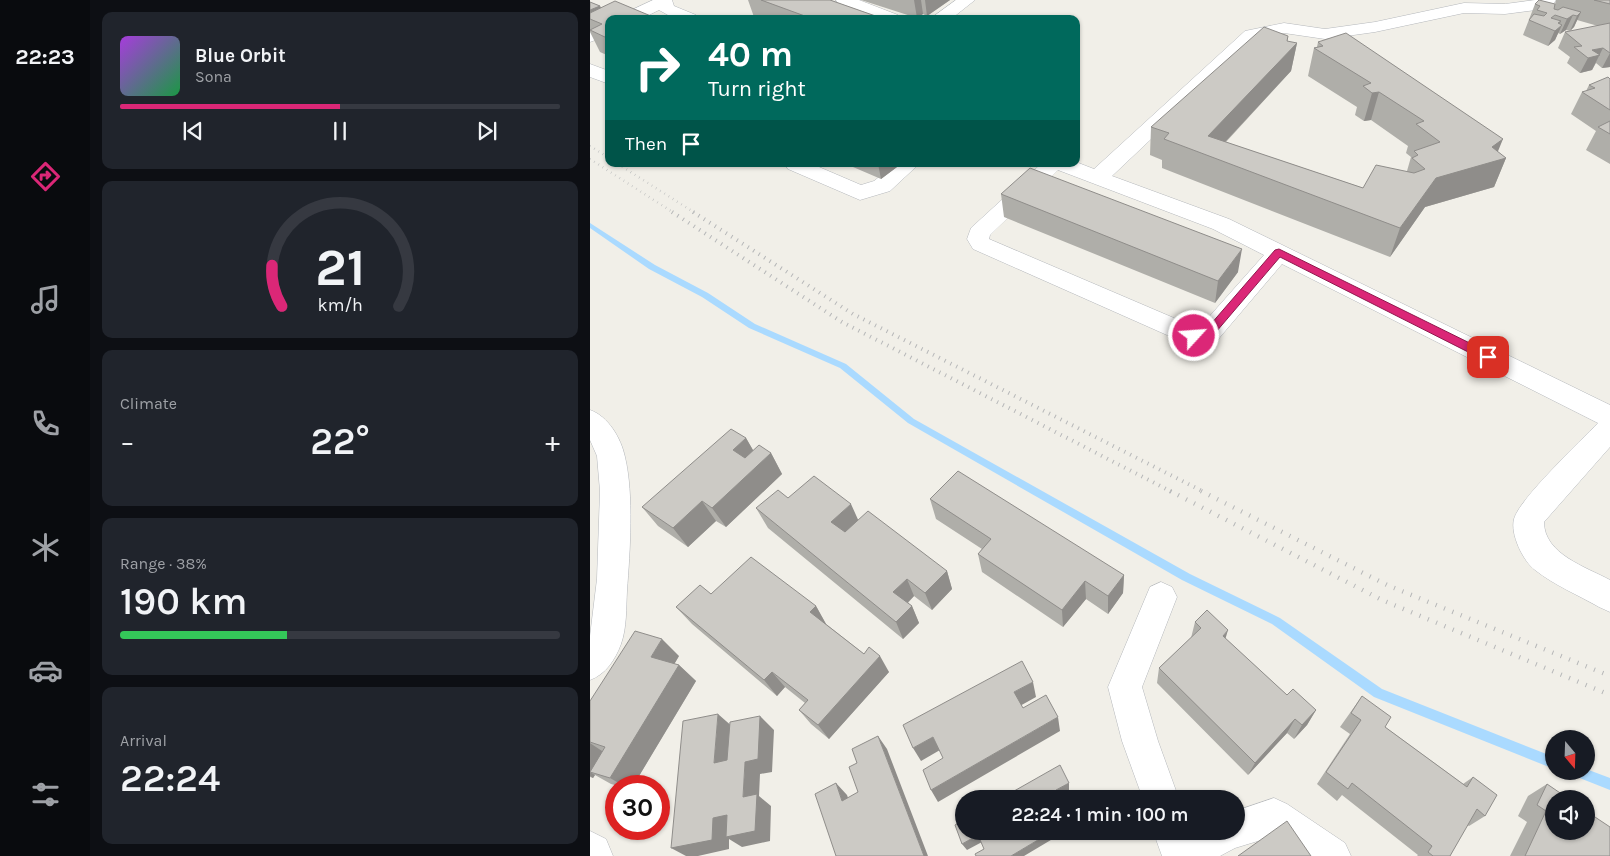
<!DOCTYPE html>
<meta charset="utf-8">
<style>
body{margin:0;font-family:Karla,sans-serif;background:#20242c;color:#f1f3f6;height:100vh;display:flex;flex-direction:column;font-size:19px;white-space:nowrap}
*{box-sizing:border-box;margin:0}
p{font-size:16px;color:#9ea1a6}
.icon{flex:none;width:28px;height:28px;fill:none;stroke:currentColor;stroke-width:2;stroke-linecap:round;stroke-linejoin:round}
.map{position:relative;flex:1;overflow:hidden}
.details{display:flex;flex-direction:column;gap:12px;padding:12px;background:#0d0f14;width:500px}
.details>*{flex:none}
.top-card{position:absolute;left:15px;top:15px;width:475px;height:152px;border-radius:10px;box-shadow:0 1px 4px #0004;background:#00695c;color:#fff;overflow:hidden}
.needle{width:32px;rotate:161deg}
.tools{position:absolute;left:955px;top:730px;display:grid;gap:10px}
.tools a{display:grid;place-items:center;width:50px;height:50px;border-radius:50%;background:#171b24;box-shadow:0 1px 4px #0004;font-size:25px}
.speed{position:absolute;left:15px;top:775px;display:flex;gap:10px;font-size:25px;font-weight:700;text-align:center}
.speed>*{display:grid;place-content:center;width:65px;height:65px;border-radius:50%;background:#171b24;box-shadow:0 1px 4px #0004;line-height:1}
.speed .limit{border:8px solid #d22;background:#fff;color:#111}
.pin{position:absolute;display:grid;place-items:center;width:42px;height:42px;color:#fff;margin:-21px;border-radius:10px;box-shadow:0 2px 8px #0006}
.me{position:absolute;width:55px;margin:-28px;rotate:64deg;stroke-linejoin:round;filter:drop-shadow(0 0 4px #0008)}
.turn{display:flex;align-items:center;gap:18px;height:105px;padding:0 20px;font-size:22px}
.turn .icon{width:65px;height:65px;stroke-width:2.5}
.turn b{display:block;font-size:35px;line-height:42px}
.then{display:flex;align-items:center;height:48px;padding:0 20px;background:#0003;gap:10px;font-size:19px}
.big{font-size:38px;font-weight:600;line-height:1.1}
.details .widget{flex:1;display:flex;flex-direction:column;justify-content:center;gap:8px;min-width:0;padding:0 18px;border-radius:10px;background:#20242c}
.details .dial{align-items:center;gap:0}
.dial svg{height:130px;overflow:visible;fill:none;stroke:#363941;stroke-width:7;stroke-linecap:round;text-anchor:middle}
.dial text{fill:#f1f3f6;stroke:none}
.song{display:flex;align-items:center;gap:15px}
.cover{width:60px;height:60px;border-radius:8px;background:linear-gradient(135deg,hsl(280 70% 55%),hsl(140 70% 35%))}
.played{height:5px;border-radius:2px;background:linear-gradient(90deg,#db2777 50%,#363941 50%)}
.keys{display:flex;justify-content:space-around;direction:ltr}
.heat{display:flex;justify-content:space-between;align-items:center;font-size:28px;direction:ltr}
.charge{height:8px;border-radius:4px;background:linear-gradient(90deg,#34c759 38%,#363941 0)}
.trip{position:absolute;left:365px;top:790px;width:290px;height:50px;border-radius:25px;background:#171b24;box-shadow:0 1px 4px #0004;font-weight:600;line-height:50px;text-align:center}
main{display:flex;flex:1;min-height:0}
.tabs{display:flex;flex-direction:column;width:90px;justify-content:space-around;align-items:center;background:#090b0e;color:#9ea1a6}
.tabs .icon{width:35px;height:35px}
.tabs .on{color:#db2777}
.tabs b{font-size:22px;color:#f1f3f6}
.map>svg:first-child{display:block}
</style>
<main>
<nav class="tabs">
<b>22:23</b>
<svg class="icon on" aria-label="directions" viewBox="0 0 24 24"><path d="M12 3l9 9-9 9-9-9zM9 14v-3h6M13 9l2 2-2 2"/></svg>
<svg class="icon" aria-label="music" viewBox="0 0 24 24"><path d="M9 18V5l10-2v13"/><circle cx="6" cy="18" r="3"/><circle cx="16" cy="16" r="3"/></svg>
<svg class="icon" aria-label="phone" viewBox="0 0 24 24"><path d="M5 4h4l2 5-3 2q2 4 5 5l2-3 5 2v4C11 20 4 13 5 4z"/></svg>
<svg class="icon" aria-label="climate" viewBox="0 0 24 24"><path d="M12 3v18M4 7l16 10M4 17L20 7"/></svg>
<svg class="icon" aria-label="car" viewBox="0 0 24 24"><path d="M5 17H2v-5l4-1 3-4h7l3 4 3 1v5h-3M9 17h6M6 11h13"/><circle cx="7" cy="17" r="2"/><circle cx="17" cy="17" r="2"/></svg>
<svg class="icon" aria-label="filters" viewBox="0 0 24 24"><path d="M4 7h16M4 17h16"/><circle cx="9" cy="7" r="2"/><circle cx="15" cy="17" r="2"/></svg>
</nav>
<section class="details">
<div class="widget">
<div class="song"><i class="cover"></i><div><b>Blue Orbit</b><p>Sona</p></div></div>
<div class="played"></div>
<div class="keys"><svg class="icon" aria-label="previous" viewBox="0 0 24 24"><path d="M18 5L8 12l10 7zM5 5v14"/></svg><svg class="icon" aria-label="pause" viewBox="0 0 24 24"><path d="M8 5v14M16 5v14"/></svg><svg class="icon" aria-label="next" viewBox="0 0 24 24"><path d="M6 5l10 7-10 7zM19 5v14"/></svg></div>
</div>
<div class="widget dial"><svg viewBox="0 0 100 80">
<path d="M14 69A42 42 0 1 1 86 69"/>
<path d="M14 69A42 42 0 0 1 8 44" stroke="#db2777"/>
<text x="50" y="56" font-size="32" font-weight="700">21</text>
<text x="50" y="72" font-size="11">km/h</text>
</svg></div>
<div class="widget"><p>Climate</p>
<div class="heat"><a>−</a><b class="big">22°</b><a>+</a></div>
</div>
<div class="widget"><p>Range · 38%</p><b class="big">190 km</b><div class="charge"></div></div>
<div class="widget"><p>Arrival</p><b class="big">22:24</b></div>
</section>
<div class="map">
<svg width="1020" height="856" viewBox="0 0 1020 856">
<rect width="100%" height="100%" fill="#f1efe8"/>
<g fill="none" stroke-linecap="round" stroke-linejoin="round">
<path fill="#aadaff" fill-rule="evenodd" d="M0,223L65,265L118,293L165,324L256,364L324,419L600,574L690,618L792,689L964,757V769L784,697L682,624L592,580L318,423L250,368L159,328L112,297L59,269L0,228Z
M996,769L1020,778V790L982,775L980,771H996Z"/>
<g stroke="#b5b8bc" stroke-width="1">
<path id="minor" d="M63,0H82L84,6L106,15L109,19H85L69,10L51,19H28L31,15Z
M246,0H269L308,15L311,19H286L248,4Z
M366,0H385L361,19H340Z
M945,0H966L960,8L954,9L915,14L874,13L785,32L735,39L694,33L667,39L522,176L639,219L1020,405V447L954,522C954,554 996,567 1020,580V612L1009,607C988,595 964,585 945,570C933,561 920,534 924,519C929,499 991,441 1008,423L692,264L625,343C611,347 600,344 586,339L383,249L377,239L381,228L451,164L486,162L504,169L655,31L694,23L735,29L785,22L874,3L915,4ZM468,170L623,229L674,255L610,327H605L399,239L400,235Z
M19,23V35L0,42V30Z
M0,64L19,71V84L0,77Z
M195,164H222L271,185L284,181L306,164H329L300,191L270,200L198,169Z
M0,410C18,416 31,438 35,457C44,495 40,551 37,591C36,608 37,627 31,644C25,660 16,674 0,680V636L7,579L10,491L7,456L0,440Z
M571,582L582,587L587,597L552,687L568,741L589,799H553L532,741L518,687L560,587Z
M684,798L697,804L755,843L761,856H709L681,837L645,848L630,856H572L563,831H646V811Z
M0,831L16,839L23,856H0Z"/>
</g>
<use href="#minor" fill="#fff" fill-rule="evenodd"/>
<path stroke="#b6b7b8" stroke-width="2.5" stroke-dasharray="0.5 4.5" stroke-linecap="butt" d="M0,146L19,158
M0,159L84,213
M28,164L105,213"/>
<path stroke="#b6b7b8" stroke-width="4" stroke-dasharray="1 5.5" stroke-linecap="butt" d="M82,212L252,322L582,492
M103,212L263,314L614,492"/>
<path stroke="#b6b7b8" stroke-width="4.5" stroke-dasharray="1 8" stroke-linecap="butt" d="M580,491L792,600L1020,695
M611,491L797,585L1020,676"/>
</g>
<path fill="#afaea9" d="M158,0H240L294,19H170L164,17Z
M271,0H360L337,16L333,14L327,18Z
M966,0H1020V67L1012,68L1006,63L1002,70L990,73L977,63L980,57L968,48L975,32L1008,26L987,20L984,27L980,31L976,30L970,34L968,33L965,40L958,46L933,35L945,4H965Z
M0,2L10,6L19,19V56L10,52L0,32Z
M697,42L707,43L701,71L636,142L773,188L817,171L821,157L816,153L818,146L781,120L774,121L765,115L767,107L718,76L724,48L727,47L728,42L908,152L916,158L904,187L835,207L800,257L572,168V160L560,155L561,127Z
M1020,79V164L996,150L1006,131L981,114L992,92L996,91L999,85Z
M256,164H311L291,179Z
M411,194L648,272L625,303L414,217Z
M156,438L163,450L181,453L192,474L136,527L126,521L98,547L68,526L52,507Z
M198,498L268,520L357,571L362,589L342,610L324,596L318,603L322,606L329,623L313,639L178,528L166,508Z
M340,499L534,575L533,593L518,614L496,599L473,627L392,572L388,554L392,549L346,519Z
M121,594L226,606L236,624L274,654L299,672L239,739L221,724L209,710L215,703L195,687L187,696L102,624L86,607Z
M605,622L636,639L697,695L726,710L717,725L704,739L697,733L658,775L567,683L569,668L601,638Z
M89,656L84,664L89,665L106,681L43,786H29L21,784L5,775L3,778L0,777V701Z
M772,696L795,727L873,784L883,777L895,816L879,826L877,825L860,856H827L828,855L752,795L747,801L727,784L760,734L750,727Z
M957,784L1020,856H920L937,822L928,816L938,796Z"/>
<path fill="#8f8d8a" d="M324,0H331L333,14L327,18Z
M335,0H360L337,16Z
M10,6L17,21L0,19V10Z
M991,12L984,27L980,31L987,16Z
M983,15L976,30L970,34L977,19Z
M971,21L968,28L972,25L965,40L958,46L968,23Z
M698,36L695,55L707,43L701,71L621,157L618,136Z
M1013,48L1002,70L990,73L998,58L1002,50Z
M1020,53V67L1012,68Z
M789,92L781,120L774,121L782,93Z
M913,139L904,161L916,158L904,187L835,207L800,257L810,228L846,178Z
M288,164H311L291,179Z
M652,249L648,272L625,303L628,281Z
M156,438L168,459L155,471L143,450Z
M181,453L192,474L136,527L122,508Z
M112,501L126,521L98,547L83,528Z
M261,504L270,524L251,541L241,522Z
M357,571L362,589L342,610L335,593Z
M534,575L533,593L518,614V596Z
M317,579L324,596L311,609L303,592Z
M495,581L496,599L473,627L472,610Z
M226,606L236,624L231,629L220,612Z
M322,606L329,623L313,639L306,622Z
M638,630L633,647V636Z
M72,639L89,656L79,673L61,657Z
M290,656L299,672L239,739L228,725Z
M89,665L106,681L43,786H34L20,778Z
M182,672L195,687L187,696L174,680Z
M443,682L446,697L428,707L424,692Z
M726,710L717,725L704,739L712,725Z
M128,714L144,728L140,776L124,763Z
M170,716L184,730L182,772L170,774L169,796L181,806L180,841L152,847L139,839V849L108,856H96L81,848L153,797L155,762Z
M468,717L470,731L348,802L341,790Z
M705,719L697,733L658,775L665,763Z
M288,736L297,749L338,856H334Z
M343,737L350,750L331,761L323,748Z
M0,743L18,755L0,772Z
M0,772L5,775L3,778L0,776Z
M246,783L257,795L263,812L252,801Z
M479,783V791L468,798L466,790Z
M463,831H476L434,856H421Z
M388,835L392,842L377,850L372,844Z"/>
<path fill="#cccac5" stroke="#8f8d8a" d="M171,0H240L294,19H223Z
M949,0L965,4L964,9L968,10L973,7L991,12L987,16L983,15L977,19L965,15L961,18L971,21L968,23L972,25L965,31L939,20L944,14L954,16L957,13L947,10L950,6L945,4Z
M1004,0H1020V4Z
M25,1L68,19H19V38H17L0,30L12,24L0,19V13Z
M0,2L10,6L0,10Z
M1020,23V53L1013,48L1002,50L1010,55L998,58L984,47L992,46L975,32Z
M674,27L698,36L697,41L707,43L618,136L773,188L786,165L824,173L835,169L822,158L828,155L824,151L850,142L826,124L834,121L789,92L782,93L773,86L781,83L724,48L733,46L728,42L756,33L913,139L902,147L916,158L846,178L810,228L574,139L579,133L561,127Z
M1018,77L1020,79V110L992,92L1005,88L999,85Z
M1020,121V134L1008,127Z
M440,168L652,249L628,281L411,194Z
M141,429L156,438L143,450L155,458L169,445L181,453L122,508L112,501L83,528L52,507Z
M368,471L534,575L518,596L495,581L472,610L388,554L401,539L340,499Z
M224,476L261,504L241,522L255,532L278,511L357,571L335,593L317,579L303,592L322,606L306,622L166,508L188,490L198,498Z
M161,557L226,606L220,612L274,654L279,647L290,656L228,725L209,710L218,700L182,672L174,680L86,607L110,585L121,594Z
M617,610L638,630L633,636L697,695L703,689L726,710L712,725L705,719L665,763L569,668L611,628L605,622Z
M45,631L72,639L61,657L89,665L20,778L0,772L15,747L0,742V701Z
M432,661L443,682L424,692L433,708L456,695L468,717L341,790L333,770L353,758L343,737L323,748L313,725Z
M772,696L801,717L795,727L877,787L883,777L907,795L895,816L887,809L860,856H843L838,852L842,846L762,783L758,789L736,772L771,720L761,713Z
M128,714L124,763L137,760L140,722L170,716L168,759L155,762L153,797L167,794L165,831L136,837L137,815L123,818L122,840L81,848L93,721Z
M288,736L334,856H246L225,794L246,783L252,801L268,792L259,767L267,763L262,749Z
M470,765L479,783L466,790L470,799H410Z
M957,784L979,799H964V831H996V811L1020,827V856H935L956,811L947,805Z
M374,819V831H463L421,856H386L385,854L394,849L388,835L372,844L365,825Z
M697,821L721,856H648Z"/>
<path fill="#db2777" stroke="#8e194d" d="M689,249L902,354L903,357L902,360H894L690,257L620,339H601L599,336L601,333L614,332L685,250Z"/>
</svg>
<div class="tools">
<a><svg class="needle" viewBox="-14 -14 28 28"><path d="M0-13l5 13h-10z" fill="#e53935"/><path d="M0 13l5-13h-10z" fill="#9ea1a6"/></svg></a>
<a><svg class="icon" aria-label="sound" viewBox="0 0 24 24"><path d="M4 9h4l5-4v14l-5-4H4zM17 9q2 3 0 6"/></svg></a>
</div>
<div class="speed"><div class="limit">30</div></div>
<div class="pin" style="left:898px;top:357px;background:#d93025"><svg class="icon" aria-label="arrive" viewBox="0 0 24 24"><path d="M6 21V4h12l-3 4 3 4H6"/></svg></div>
<svg class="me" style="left:604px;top:336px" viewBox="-20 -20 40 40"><circle r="17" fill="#db2777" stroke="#fff" stroke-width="3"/><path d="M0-11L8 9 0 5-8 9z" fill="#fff"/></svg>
<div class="trip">22:24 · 1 min · 100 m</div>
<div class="top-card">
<div class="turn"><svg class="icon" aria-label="right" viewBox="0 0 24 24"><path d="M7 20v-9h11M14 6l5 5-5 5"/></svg><div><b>40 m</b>Turn right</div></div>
<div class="then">Then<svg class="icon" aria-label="arrive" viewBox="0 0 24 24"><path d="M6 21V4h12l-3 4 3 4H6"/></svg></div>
</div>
</div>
</main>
